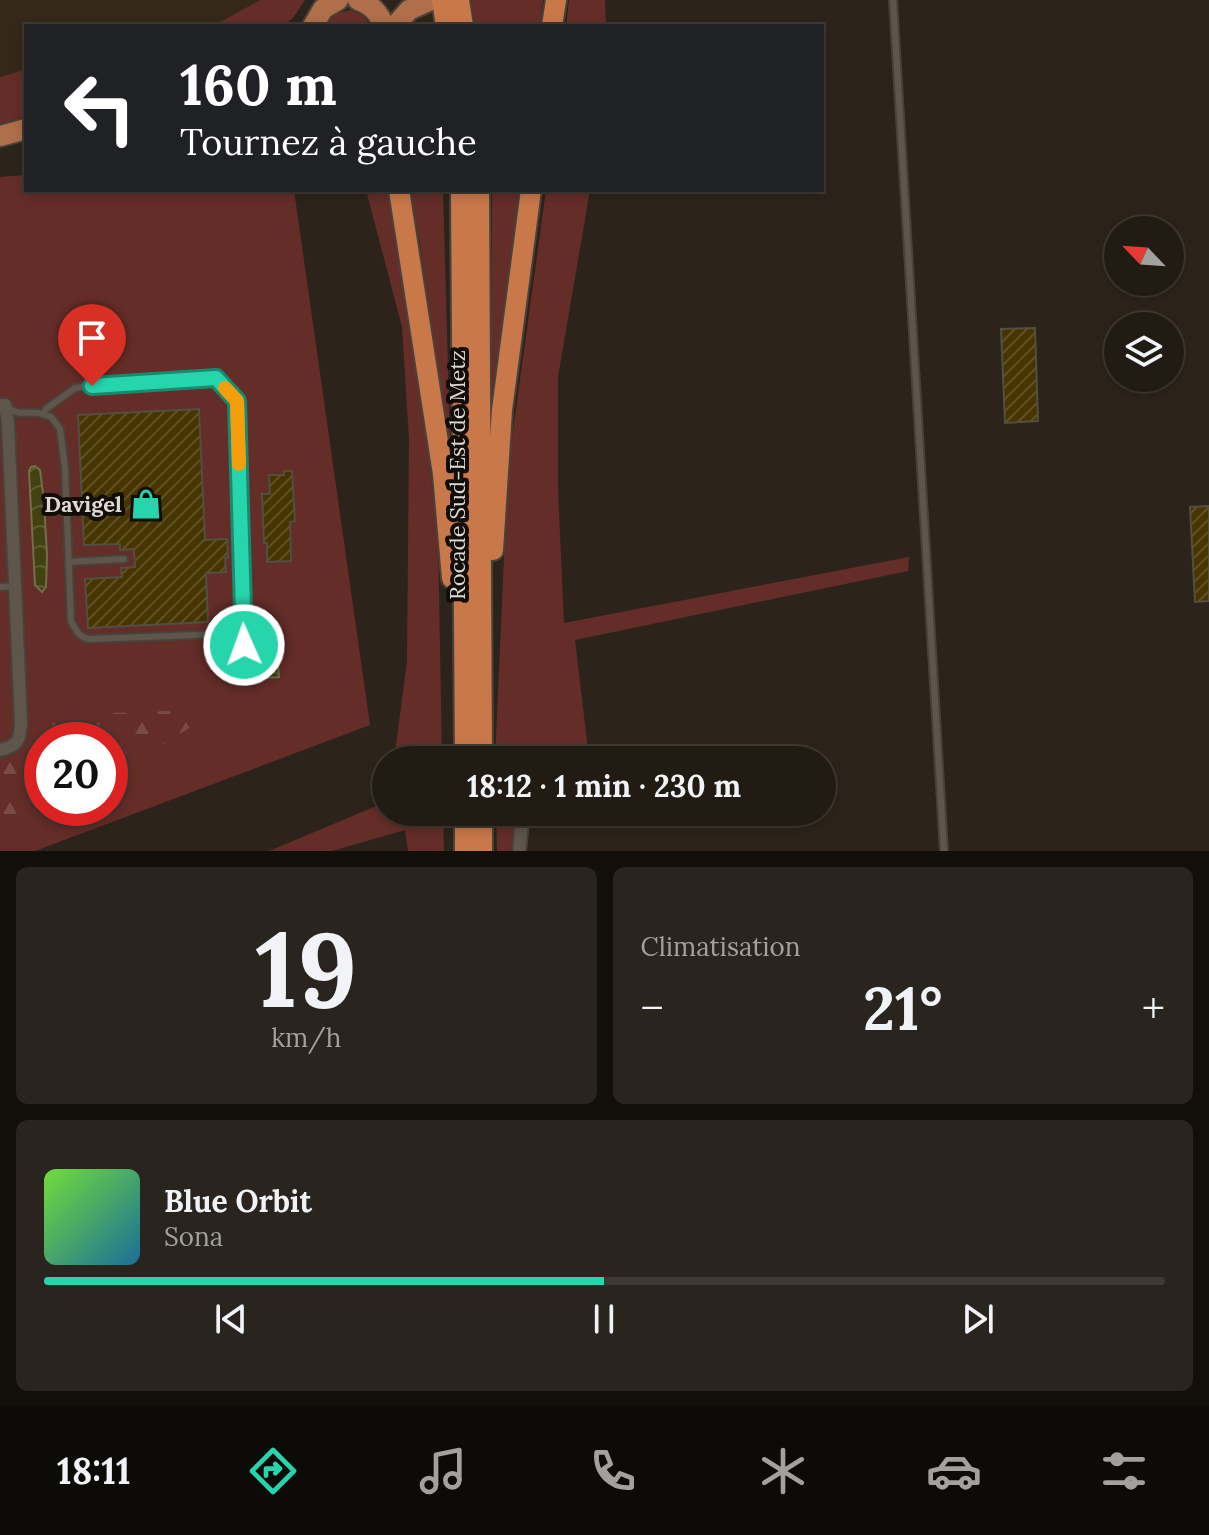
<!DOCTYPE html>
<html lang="fr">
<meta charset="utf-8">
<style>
body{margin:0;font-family:Lora,serif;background:#29241d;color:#f1f3f6;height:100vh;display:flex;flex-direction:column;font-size:30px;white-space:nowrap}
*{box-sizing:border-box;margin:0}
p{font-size:26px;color:#a2a1a0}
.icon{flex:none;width:44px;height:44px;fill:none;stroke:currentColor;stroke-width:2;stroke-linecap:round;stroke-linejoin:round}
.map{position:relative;height:851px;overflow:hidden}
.sheet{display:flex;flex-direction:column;gap:16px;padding:16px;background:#120f0b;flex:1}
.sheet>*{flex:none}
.banner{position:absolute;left:24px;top:24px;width:800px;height:168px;border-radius:0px;box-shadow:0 4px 12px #0003,0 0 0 2px #3e3934;background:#202124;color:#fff;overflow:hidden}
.needle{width:52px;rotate:295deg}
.controls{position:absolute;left:1104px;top:216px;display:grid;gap:16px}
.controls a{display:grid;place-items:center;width:80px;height:80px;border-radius:50%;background:#211b14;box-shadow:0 4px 12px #0003,0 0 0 2px #3e3934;font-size:40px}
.speed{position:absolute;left:24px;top:722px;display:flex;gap:16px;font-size:40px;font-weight:700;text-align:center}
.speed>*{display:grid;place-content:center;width:104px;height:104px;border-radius:50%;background:#211b14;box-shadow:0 4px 12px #0003,0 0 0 2px #3e3934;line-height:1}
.speed .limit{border:12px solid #d22;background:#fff;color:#111}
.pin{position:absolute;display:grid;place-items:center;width:68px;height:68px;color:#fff;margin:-82px -34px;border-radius:50% 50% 50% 0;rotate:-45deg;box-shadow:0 0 8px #0007}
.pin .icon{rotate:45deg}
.me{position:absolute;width:88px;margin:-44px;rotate:358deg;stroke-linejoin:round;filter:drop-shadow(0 0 6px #0008)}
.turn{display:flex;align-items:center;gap:28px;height:168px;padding:0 24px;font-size:36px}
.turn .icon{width:104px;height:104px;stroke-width:2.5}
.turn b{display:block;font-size:56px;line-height:68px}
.big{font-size:60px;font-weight:800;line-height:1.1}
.sheet .tile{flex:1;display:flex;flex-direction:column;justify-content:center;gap:12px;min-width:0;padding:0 28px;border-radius:12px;background:#29241d}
.sheet .dial{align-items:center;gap:0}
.dial b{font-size:104px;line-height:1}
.song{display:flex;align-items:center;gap:24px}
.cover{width:96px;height:96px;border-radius:12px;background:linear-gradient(135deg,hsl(100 70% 55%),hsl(200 70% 35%))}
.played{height:8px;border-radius:4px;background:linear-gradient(90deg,#27d5ad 50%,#3e3934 50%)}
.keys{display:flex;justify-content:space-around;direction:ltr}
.heat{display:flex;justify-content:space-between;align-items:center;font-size:44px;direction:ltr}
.sheet .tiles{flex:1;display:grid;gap:16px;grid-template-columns:1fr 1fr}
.tile:last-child{grid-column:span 2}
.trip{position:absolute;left:372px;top:746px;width:464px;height:80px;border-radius:40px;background:#211b14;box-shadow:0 4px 12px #0003,0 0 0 2px #3e3934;font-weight:800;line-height:80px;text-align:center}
.menu{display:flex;height:128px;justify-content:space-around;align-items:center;background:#0d0b08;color:#a2a1a0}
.menu .icon{width:56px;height:56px}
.menu .on{color:#27d5ad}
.menu b{font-size:36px;color:#f1f3f6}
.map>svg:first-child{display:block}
</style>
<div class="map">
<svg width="1209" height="851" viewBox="0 0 1209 851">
<defs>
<pattern id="forest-firs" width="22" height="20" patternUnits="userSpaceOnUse" patternTransform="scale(2)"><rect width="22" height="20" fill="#642d28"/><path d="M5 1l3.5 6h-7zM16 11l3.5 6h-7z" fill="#7a4b46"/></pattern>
<pattern id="water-waves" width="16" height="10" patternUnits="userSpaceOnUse" patternTransform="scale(2)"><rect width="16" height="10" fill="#41420f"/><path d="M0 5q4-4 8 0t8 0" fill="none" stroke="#5c5d31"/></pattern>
<pattern id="building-hatch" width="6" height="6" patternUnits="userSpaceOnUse" patternTransform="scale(2)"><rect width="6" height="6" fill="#463500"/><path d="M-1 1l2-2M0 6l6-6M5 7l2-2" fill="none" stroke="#605224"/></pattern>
</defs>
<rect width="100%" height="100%" fill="#2c241b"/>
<path fill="#35281a" d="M0,0H265L223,26H26V108L0,114Z"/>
<path fill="#642d28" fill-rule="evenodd" d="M260,0H305L293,18L283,26H213Z
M471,0H543L540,26H475Z
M569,0H605L606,26H566Z
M350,10L364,16L370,26H326L335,14Z
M21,71H26V116L0,124V77Z
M26,175V190H294L370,725L35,851H0V177ZM42,740H110V808H42Z
M366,190H388L419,377L438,535L442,760H394L407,661L409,439L402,327Z
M410,190H443L450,438H445L420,244Z
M492,190H519L502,322L495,406H491Z
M546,190H590L558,377V490L564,623L909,557L908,571L575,640L589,758L583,760H495L508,467Z
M386,802V812H443L444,851H408L405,830L332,851H269Z
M496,812H518L513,851H497Z"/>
<path fill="url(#forest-firs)" d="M191,710V727L110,777V740H42V808H50L14,823L0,822V760L27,759L32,716Z"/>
<path fill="url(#water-waves)" stroke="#706f4a" stroke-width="2" d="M35,466L40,470L44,501L47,556L46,587L42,592L35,585L29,471L31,467Z
M277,654L279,677L244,679L243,657Z"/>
<path fill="url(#building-hatch)" stroke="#534e42" stroke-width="2" d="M1035,328L1038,421L1005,423L1001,329Z
M199,409L205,540L227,539L228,558H225L226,572L206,573L208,622L88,628L85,579L122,577L121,568L135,567L134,549L120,550V544L84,545L78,415Z
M284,471H292L295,521L290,522L291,561L267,562V543H264L262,494H270L269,475H284Z
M1209,506V601L1195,602L1190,507Z"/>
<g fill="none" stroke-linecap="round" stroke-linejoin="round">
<g stroke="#49423b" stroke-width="10">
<path id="service" d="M893,0L944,851
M8,408C21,417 28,410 43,414
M69,562L124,559
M0,587L15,586
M243,631L224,634L89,639C79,637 76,631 71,621L65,468L60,429L51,417L43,414L46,409L75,388L109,383L216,378L237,401L244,645"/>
</g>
<g stroke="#49423b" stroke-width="16">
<path id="minor" d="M0,405H5L8,423L21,723C20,740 18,746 0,750
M519,851L523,812"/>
</g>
<g stroke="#49423b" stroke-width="24">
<path id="primary" d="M358,0C372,5 379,13 384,26
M313,26L323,9L338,0
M395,26L409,10L431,0
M0,136L26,129"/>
</g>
<g stroke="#49423b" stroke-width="24">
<path id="trunk" d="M442,0L446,26
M459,0L463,26
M552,26L556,0
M399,190L443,474L452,578
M461,190L465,760
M479,190L482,760
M493,550L502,410L531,190
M465,812V851
M482,812V851"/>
</g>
<use href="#service" stroke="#5e554b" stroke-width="6"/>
<use href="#minor" stroke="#5e554b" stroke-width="12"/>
<use href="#primary" stroke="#ae6f4a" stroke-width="20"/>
<use href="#trunk" stroke="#c9784a" stroke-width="20"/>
</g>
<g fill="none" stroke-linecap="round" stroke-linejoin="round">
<g stroke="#198a70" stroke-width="20">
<path id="route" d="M92,386L216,378L237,401L244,645"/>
</g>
<use href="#route" stroke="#27d5ad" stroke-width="14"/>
<path stroke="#f59e0b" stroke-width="14" d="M225,388L237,401L239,464"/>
</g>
<defs>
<g id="shop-bare" transform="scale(2.4)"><path d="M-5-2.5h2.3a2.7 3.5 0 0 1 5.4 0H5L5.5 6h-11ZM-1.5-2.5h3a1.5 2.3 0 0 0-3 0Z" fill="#27d5ad" stroke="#110e0a" stroke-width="2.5" paint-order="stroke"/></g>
</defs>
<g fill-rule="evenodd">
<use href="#shop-bare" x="146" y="504"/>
</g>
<g text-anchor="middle" stroke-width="8" stroke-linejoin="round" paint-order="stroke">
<g font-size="22" fill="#dfd9d3" stroke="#110e0a">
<text transform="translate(457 475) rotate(-90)" y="8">Rocade Sud-Est de Metz</text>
</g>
<g font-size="22" font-weight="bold" fill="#dfd9d3" stroke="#110e0a" text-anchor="end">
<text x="122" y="512">Davigel</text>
</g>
</g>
</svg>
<div class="controls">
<a><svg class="needle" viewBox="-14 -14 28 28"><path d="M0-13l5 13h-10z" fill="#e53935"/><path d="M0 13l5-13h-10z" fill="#a2a1a0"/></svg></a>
<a><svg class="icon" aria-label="layers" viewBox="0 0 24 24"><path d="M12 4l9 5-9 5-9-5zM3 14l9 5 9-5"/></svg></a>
</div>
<div class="speed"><div class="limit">20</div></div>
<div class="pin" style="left:92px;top:386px;background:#d93025"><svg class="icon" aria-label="arrive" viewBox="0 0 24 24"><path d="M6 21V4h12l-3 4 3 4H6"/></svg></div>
<svg class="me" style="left:244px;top:645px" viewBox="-20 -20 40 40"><circle r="17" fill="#27d5ad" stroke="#fff" stroke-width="3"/><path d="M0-11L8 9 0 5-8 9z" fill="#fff"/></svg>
<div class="trip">18:12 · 1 min · 230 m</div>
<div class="banner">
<div class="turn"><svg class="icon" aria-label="left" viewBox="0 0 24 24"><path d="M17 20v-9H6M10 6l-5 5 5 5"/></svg><div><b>160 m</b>Tournez à gauche</div></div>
</div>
</div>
<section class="sheet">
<div class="tiles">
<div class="tile dial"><b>19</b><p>km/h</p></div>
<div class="tile"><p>Climatisation</p>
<div class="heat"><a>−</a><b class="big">21°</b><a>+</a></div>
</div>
<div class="tile">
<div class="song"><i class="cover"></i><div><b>Blue Orbit</b><p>Sona</p></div></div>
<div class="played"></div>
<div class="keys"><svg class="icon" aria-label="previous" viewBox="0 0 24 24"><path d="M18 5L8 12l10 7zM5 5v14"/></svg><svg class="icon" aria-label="pause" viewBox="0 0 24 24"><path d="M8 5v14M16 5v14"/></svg><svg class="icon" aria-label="next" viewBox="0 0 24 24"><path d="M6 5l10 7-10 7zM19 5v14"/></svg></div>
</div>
</div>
</section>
<nav class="menu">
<b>18:11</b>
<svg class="icon on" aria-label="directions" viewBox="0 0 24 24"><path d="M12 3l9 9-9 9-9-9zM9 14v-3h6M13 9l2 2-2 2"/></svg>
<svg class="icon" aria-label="music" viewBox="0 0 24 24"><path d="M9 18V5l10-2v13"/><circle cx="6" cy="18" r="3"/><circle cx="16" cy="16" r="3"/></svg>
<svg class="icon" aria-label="phone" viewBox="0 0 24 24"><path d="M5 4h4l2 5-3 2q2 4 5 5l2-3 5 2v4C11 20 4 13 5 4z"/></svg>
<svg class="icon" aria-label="climate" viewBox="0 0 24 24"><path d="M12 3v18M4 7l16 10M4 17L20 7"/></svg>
<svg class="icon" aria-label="car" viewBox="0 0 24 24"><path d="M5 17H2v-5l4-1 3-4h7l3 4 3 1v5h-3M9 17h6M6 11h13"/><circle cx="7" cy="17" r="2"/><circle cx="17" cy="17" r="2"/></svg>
<svg class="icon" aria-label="filters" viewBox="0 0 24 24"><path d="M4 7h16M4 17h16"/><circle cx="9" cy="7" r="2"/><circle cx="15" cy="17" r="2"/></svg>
</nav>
